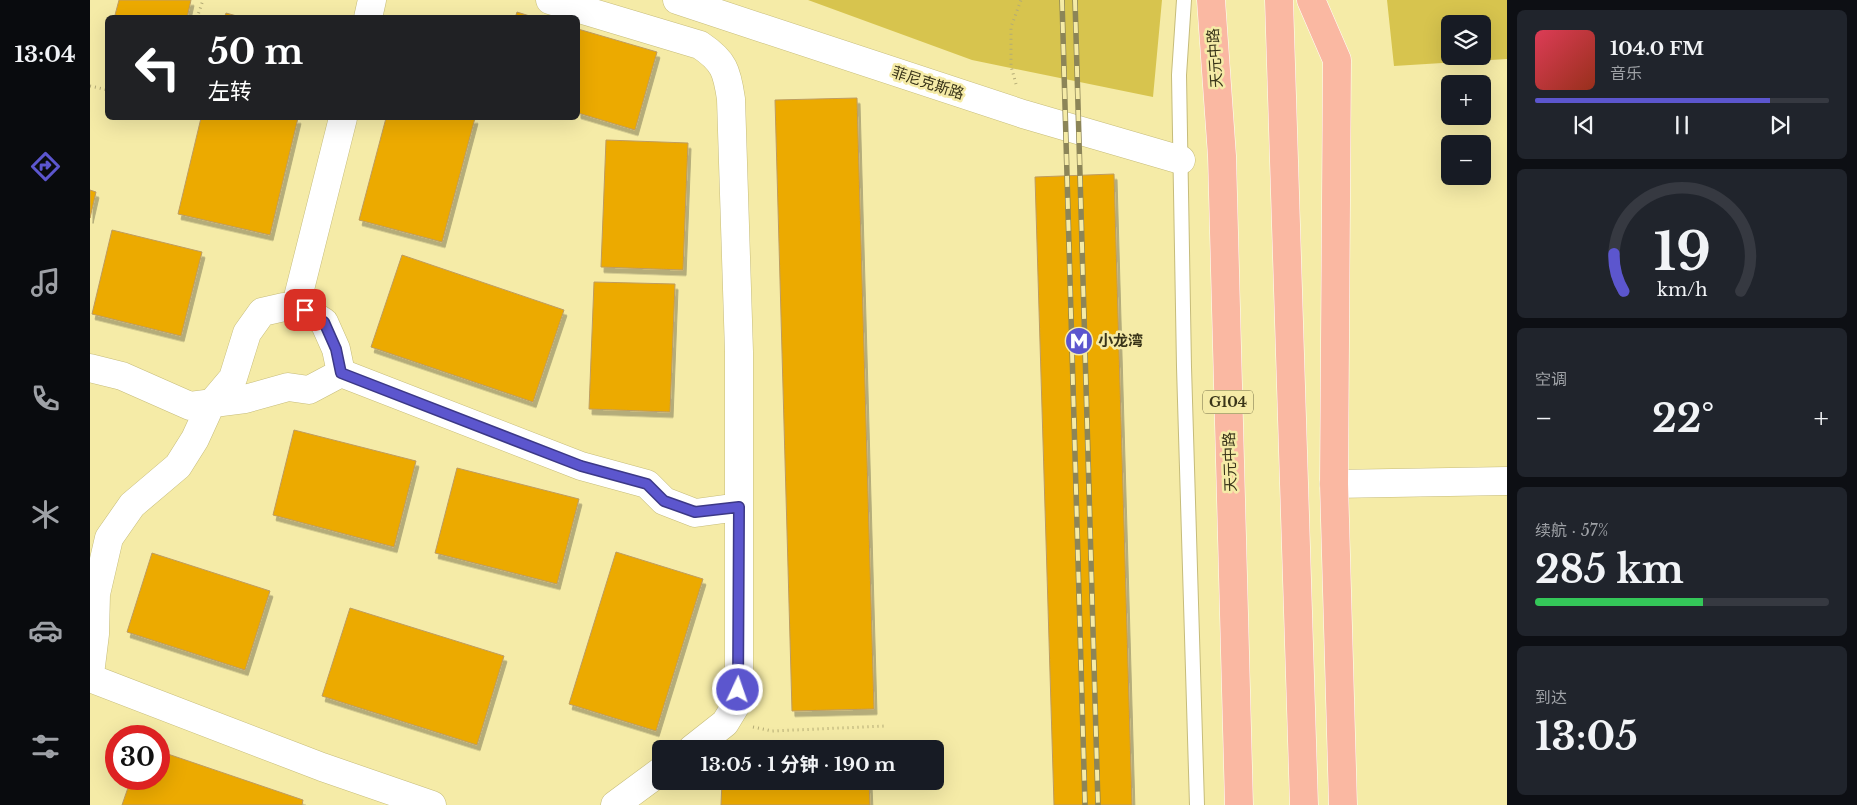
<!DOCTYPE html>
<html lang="zh">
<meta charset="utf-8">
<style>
body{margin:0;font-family:"Libre Baskerville","Noto Sans SC",serif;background:#20242c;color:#f1f3f6;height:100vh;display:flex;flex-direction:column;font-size:19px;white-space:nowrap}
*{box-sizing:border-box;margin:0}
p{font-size:16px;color:#9ea1a6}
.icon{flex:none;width:28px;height:28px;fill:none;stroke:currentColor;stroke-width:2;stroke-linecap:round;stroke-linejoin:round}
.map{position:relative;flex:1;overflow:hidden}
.side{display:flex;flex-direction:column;gap:10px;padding:10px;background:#0d0f14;width:350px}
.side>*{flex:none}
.top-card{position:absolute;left:15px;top:15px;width:475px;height:105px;border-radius:8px;box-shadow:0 5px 20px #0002;background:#202124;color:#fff;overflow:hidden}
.controls{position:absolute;left:1351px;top:15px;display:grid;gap:10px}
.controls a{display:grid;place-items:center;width:50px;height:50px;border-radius:8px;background:#171b24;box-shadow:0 5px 20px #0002;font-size:25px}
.speed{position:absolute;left:15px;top:725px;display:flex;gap:10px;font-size:25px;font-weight:700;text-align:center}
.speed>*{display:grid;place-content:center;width:65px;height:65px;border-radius:50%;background:#171b24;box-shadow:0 5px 20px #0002;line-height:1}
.speed .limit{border:8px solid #d22;background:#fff;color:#111}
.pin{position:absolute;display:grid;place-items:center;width:42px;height:42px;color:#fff;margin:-21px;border-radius:10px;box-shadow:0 2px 8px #0006}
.me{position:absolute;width:55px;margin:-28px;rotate:3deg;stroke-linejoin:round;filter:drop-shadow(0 0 4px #0008)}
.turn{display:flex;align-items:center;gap:18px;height:105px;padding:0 20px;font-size:22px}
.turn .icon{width:65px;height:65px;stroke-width:2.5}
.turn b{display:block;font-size:35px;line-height:42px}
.big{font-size:38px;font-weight:700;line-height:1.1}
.side .widget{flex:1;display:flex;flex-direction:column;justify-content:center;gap:8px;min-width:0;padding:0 18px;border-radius:8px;background:#20242c}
.side .dial{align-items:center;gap:0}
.dial svg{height:130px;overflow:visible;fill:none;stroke:#363941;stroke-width:7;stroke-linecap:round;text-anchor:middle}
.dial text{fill:#f1f3f6;stroke:none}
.song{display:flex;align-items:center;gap:15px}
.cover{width:60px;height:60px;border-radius:8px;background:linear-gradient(135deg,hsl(350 70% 55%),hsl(10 70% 35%))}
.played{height:5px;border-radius:2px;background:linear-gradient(90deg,#5c56ce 80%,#363941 80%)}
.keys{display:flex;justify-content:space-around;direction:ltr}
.heat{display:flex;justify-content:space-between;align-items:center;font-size:28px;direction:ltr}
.charge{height:8px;border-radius:4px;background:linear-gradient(90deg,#34c759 57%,#363941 0)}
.trip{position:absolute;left:562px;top:740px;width:292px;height:50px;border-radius:8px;background:#171b24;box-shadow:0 5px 20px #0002;font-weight:700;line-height:50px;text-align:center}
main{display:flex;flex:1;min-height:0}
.tabs{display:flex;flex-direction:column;width:90px;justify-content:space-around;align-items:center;background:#090b0e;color:#9ea1a6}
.tabs .icon{width:35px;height:35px}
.tabs .on{color:#5c56ce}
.tabs b{font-size:22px;color:#f1f3f6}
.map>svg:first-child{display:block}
</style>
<main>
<nav class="tabs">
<b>13:04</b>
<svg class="icon on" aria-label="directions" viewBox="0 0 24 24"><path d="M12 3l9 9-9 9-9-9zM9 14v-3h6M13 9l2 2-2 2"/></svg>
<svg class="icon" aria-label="music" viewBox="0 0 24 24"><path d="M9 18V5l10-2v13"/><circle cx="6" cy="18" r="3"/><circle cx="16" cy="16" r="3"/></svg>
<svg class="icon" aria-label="phone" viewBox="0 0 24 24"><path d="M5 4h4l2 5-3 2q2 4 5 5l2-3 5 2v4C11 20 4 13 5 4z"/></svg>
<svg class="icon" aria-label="climate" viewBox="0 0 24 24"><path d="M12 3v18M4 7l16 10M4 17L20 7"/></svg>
<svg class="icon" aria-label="car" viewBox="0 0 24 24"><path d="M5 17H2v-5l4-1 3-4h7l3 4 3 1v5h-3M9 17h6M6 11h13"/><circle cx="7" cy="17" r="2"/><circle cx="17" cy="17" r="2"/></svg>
<svg class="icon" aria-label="filters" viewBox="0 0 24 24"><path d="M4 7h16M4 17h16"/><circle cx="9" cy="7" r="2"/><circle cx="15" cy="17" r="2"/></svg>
</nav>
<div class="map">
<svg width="1417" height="805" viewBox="0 0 1417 805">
<defs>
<filter id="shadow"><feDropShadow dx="3" dy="5.5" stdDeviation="0" flood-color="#0004"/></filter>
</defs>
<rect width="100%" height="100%" fill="#f5eba7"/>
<path fill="#d7c44e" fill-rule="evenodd" d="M718,0H1072L1063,97L882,60Z
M1297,0H1417V59L1304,66ZM1360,24H1392V56H1360Z"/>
<path fill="#ecaa00" stroke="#be9c61" filter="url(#shadow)" d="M29,0H101L97,18H35L25,15Z
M427,12L446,18H425Z
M136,13L154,18H134Z
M488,29L567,52L545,130L488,113Z
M767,98L784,709L702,711L685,100Z
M111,118H208L180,235L88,214Z
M296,118H385L352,242L269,220Z
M516,140L598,143L593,270L511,267Z
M1024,174L1042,805H964L945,177Z
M0,190L6,192L0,218Z
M22,230L112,252L91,336L2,314Z
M312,255L474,310L443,402L281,347Z
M504,282L585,284L580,412L499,409Z
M204,430L326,461L304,547L183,515Z
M367,468L489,499L467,584L345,553Z
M526,552L613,579L566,731L479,704Z
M62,553L180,591L155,670L37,632Z
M260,608L414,656L387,745L232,696Z
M69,751L213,800L212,805H32L41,779H69Z
M632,781H779L780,805H631Z"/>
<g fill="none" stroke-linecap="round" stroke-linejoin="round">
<g stroke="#c6bc7a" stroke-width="16">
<path id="service" d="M1094,0L1089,75L1094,367L1107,805"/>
</g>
<g stroke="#c6bc7a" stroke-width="29">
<path id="minor" d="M460,0L610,45C634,61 637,71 641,99L649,352V675L646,705L635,723L602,749
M587,0L933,114L1091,160
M278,18L282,0
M205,309L253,118
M0,368L32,376L100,406L155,399L198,387L219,390L251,373L491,466L557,484L574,501L605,513L649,507
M0,674L5,634L6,594L19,538L42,505L88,466L105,439L121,404L143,378L157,333L172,312L194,307L215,310L234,322L246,349L251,373
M0,678L232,767L342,805
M525,805L571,771"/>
</g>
<g stroke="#c6bc7a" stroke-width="29">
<path id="secondary" d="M1244,484L1417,481"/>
</g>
<g stroke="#fff" stroke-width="29">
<path id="trunk" d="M1121,0L1132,156L1149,805
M1189,0L1214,805
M1221,0L1247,60L1244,484L1253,805"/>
</g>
<path stroke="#b4ab76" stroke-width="3" stroke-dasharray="1 4" stroke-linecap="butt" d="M107,18L113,0
M926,84L921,66V27L931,0
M0,86L18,90
M663,727L682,731L796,726"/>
<use href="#service" stroke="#fff" stroke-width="14"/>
<use href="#minor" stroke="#fff" stroke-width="28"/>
<use href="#secondary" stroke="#fff" stroke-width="28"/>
<use href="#trunk" stroke="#fab8a2" stroke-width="28"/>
<g stroke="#8c8558" stroke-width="5.5">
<path id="rail" d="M972,0L995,805
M985,0L1008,805"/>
</g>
<use href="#rail" stroke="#f5eba7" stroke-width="4" stroke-dasharray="11" stroke-linecap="butt"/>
</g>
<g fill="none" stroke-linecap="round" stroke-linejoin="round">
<g stroke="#3c3886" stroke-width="12">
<path id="route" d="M215,310L234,322L246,349L251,373L491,466L557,484L574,501L605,512L649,507L648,690"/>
</g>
<use href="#route" stroke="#5c56ce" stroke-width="9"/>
</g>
<defs>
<g id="metro-disc" transform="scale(1.4375)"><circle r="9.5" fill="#5c56ce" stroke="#f5eba7"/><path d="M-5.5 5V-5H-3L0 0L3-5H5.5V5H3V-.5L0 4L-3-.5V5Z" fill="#fff"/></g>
</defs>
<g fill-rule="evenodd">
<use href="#metro-disc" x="989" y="341"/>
</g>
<g text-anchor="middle" stroke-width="5" stroke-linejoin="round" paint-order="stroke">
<rect fill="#f5eba7" stroke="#716b44" stroke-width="1" x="1113" y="390.5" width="50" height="23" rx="4"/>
<g font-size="14" font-weight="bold" fill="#393419">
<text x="1138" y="407">G104</text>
</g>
<g font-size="15" fill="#393419" stroke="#f5eba7">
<text transform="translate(1125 58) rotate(-94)" y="5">天元中路</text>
<text transform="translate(838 83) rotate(18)" y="5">菲尼克斯路</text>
<text transform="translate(1140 462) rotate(-92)" y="5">天元中路</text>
</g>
<g font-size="15" font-weight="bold" fill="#393419" stroke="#f5eba7" text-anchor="start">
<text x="1008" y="346">小龙湾</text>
</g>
</g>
</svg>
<div class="controls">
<a><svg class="icon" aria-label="layers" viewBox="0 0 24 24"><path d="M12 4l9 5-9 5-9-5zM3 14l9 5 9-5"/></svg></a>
<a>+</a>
<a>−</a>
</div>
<div class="speed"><div class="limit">30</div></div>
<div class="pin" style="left:215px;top:310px;background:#d93025"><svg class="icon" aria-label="arrive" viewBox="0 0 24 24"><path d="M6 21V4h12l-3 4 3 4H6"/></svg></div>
<svg class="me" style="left:648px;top:690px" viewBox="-20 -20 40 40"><circle r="17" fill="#5c56ce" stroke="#fff" stroke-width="3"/><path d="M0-11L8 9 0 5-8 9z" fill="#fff"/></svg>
<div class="trip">13:05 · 1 分钟 · 190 m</div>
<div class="top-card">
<div class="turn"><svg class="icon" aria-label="left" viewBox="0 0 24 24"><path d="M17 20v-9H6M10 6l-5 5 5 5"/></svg><div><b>50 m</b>左转</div></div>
</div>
</div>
<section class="side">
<div class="widget">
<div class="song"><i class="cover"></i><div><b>104.0 FM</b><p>音乐</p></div></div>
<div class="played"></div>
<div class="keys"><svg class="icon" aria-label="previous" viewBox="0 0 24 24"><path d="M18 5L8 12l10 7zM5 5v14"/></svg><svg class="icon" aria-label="pause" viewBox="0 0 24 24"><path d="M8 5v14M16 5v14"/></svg><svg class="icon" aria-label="next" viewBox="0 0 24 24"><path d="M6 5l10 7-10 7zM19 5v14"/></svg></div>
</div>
<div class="widget dial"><svg viewBox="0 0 100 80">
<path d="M14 69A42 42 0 1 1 86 69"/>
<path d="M14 69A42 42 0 0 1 8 46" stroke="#5c56ce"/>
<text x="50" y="56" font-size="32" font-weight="700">19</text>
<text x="50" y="72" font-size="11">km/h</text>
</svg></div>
<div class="widget"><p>空调</p>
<div class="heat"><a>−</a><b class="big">22°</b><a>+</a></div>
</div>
<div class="widget"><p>续航 · 57%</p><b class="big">285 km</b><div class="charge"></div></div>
<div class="widget"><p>到达</p><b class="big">13:05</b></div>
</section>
</main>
